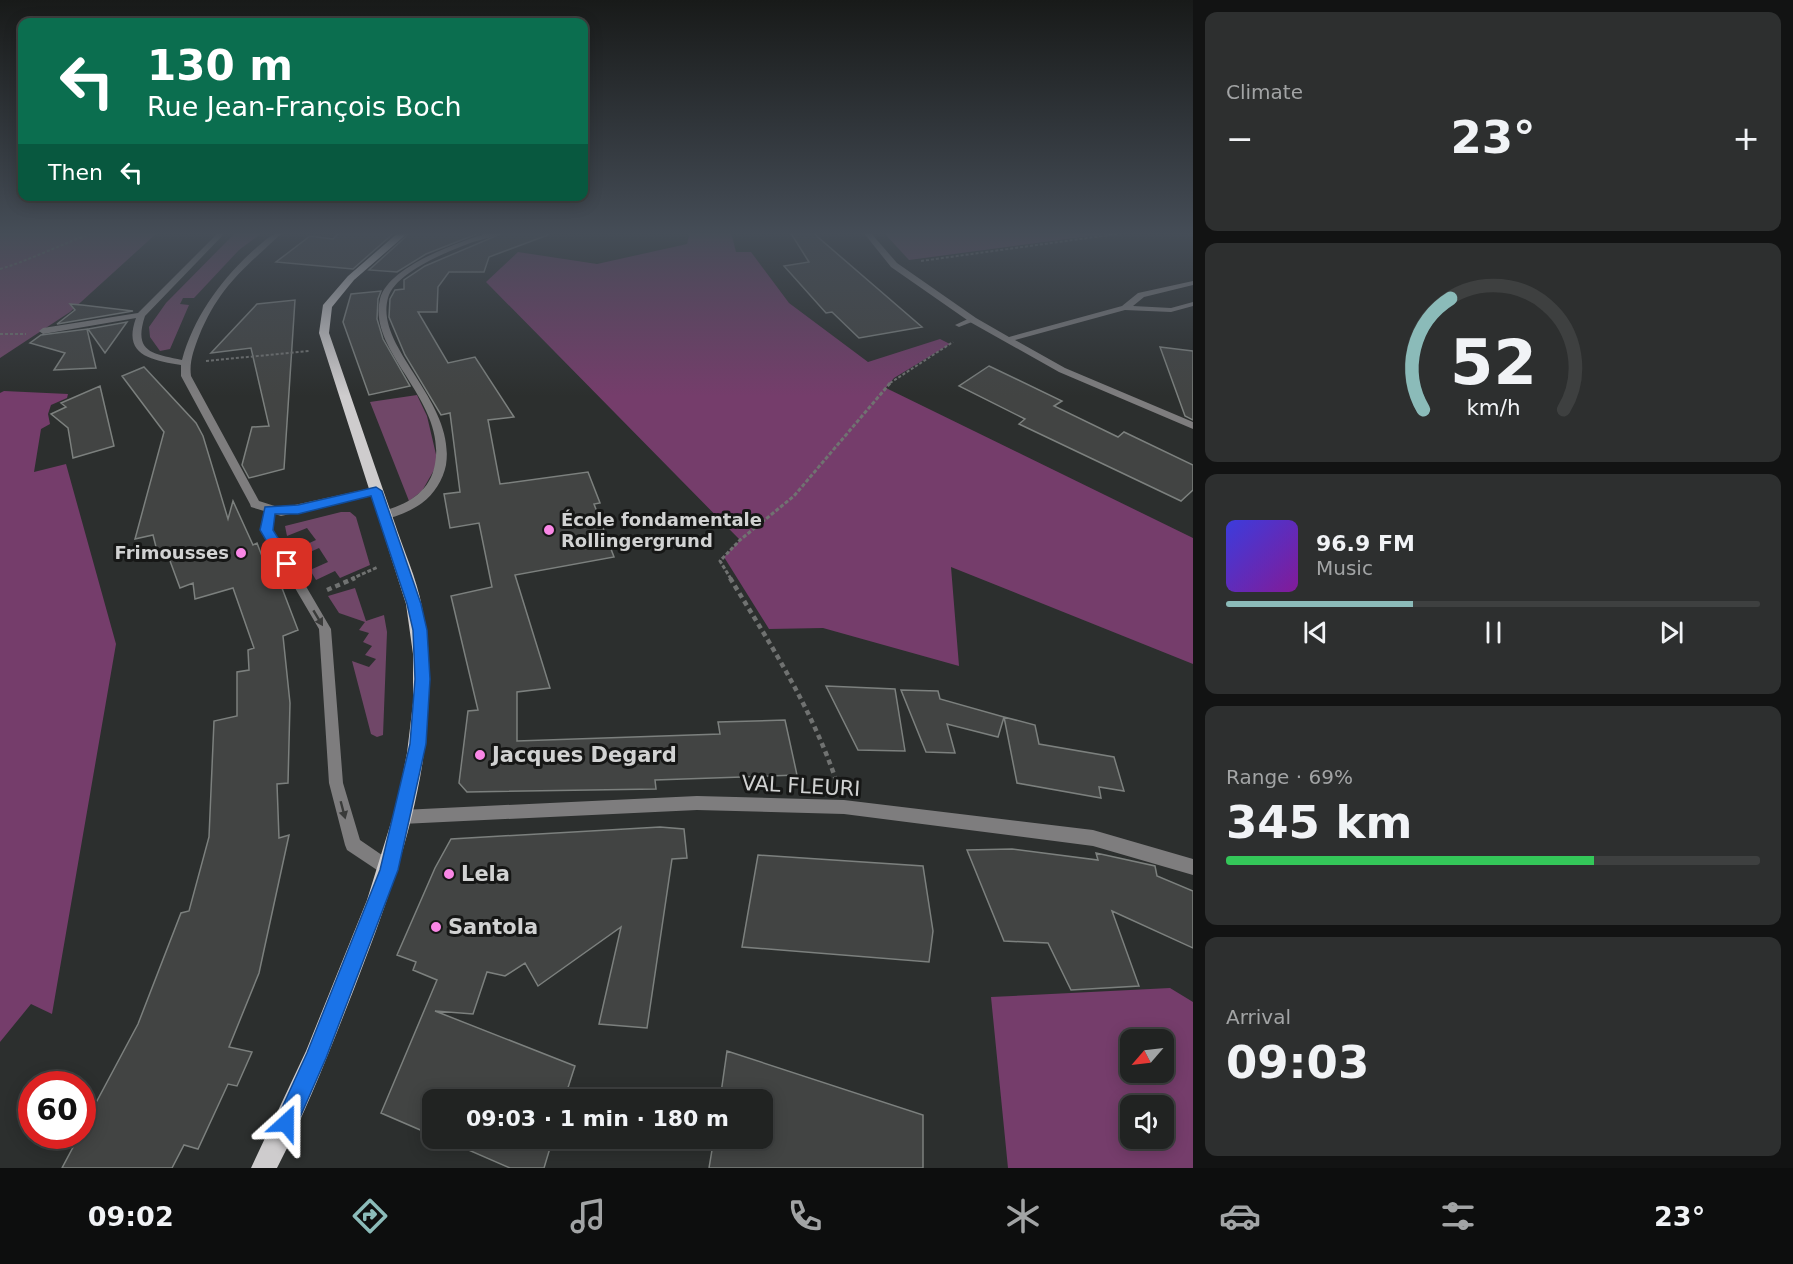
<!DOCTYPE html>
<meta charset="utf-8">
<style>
body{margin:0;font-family:"DejaVu Sans",sans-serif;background:#2d2f2f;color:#f1f3f6;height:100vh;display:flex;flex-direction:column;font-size:22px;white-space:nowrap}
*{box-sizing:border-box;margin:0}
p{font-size:20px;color:#a2a4a5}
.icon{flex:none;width:33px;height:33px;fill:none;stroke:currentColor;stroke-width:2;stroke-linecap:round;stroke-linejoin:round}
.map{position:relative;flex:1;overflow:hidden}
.details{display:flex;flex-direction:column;gap:12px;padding:12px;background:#121313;width:600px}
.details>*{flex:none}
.hud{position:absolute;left:18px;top:18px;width:570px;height:183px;border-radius:12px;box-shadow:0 3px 15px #0003,0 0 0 2px #3e4040;background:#0b6e4f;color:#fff;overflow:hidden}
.needle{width:39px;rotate:242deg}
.buttons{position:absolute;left:1120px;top:1029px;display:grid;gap:12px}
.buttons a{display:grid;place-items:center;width:54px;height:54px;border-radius:12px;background:#212322;box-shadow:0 3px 15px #0003,0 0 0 2px #3e4040;font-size:30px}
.speed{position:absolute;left:18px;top:1071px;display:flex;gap:12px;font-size:30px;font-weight:700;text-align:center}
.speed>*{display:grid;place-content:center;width:78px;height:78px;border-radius:50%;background:#212322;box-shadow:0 3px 15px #0003,0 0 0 2px #3e4040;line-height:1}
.speed .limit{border:9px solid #d22;background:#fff;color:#111}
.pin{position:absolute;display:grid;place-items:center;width:51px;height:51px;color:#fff;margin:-26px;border-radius:12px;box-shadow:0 3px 9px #0006}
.me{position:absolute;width:66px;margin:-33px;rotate:24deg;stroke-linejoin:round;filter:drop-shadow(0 0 4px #0008)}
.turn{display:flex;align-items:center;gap:21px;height:126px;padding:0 30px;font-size:27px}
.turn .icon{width:78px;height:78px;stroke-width:2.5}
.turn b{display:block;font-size:42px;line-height:51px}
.then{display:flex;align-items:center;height:57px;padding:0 30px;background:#0003;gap:12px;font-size:22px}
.big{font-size:45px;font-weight:700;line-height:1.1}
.details .widget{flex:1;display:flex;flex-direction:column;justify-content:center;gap:9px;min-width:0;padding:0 21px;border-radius:12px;background:#2d2f2f}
.details .dial{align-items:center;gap:0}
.dial svg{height:156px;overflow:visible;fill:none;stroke:#3e4040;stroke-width:7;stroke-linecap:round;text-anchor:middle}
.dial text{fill:#f1f3f6;stroke:none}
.song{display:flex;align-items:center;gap:18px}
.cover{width:72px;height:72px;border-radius:9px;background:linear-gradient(135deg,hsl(240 70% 55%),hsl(290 70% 35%))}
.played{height:6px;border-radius:3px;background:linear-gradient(90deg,#8bbbb9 35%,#3e4040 35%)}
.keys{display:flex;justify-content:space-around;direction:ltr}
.heat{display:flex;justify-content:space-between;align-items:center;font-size:33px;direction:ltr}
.charge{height:9px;border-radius:4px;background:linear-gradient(90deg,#34c759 69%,#3e4040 0)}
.trip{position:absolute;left:422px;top:1089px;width:351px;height:60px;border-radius:12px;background:#212322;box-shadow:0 3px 15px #0003,0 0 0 2px #3e4040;font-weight:700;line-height:60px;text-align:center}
.menu{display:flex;height:96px;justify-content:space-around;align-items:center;background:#0d0e0e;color:#a2a4a5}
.menu .icon{width:42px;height:42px}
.menu .current{color:#8bbbb9}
.menu b{font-size:27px;color:#f1f3f6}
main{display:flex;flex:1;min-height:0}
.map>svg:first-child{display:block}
</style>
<main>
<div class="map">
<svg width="1193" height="1168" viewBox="0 0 1193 1168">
<rect width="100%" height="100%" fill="#2c2f2e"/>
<path fill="#704768" d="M0,232H158L70,312L0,358Z
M236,232H263L239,250L194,298H183L180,304L189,305L170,349L160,351L150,337L149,327L166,303Z
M883,232H1120L909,260Z
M417,395L427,416L438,463L422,491L409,501L370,402Z
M341,512H350L356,517L370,565L340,578L335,571L316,580L310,570L328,562L319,548L301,556L296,549L316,540L307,528L287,536L285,526Z
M355,588L366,621L384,615L387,632L383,735L377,737L371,734L352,661L369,667L376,659L365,655L372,646L363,642L369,633L359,630L365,622L339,613L328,596Z"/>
<path fill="#753d6b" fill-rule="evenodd" d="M690,232H731L736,252H751L789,303L868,362L940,339L950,344L894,378L886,388L1193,538V664L951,567L959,666L823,628L769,629L724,557L740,540L486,282L518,252L597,264L687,244Z
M4,391L68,394L67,398L51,405L48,414L50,424L41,429L34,472L66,464L116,644L52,1014L31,1004L0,1042V393Z
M1170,988L1193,1002V1168H1008L991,997ZM1131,1040H1164V1072H1131ZM1131,1106H1164V1138H1131Z"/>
<path fill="#424443" stroke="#7c807e" stroke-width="1.5" d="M340,232H395L353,269L276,262L310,236L333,239Z
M411,232H482L426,254L397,272L369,270Z
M505,232H548V235L489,257L484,272H449L438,287L437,312H418L448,363L475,357L514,417L488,420L500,484L588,472L600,503L594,504L614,557L515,575L550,688L517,692V741L720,734L718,722L785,720L797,775L655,780L656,789L467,792L459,783L468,711L478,710L451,596L492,587L479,523L450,528L444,494L460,492L450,413L441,415L405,355L389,317L390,299L395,290L404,289V280L425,266Z
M790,232H812L922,327L859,338L832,312L826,313L784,266L809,262Z
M381,291L378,299L377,319L383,339L410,386L369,395L343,322L351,294Z
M295,300L284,469L249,478L242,465L252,427L269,426L251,348L211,353L257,304Z
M70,304L82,305L133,311L57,324L75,310Z
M127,322L105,353L88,329Z
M87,329L96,368L54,370L65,353L30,343L41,335Z
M1160,347L1193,351V420L1185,416Z
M989,366L1062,401L1054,406L1118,437L1124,432L1193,465V490L1181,501L1019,424L1025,419L959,386Z
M144,367L196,423L203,436L228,519L233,501L253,545L257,543L270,577L277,575L298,630L283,636L290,703L288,783L277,784L279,838L289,835L259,973L229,1047L252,1052L237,1086L228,1084L198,1149L184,1145L172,1168H62L79,1136H82V1129L138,1024L181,913L189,911L209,837L214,721L237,716V672L249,670L248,650L254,648L233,588L195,599L193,583L180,588L166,550L157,551L153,535L135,539L164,432L122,376Z
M100,386L114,446L73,458L68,428L51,414L66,407L61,403Z
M826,686L895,689L905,751L858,750Z
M901,690L938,691L940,699L1004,717L998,737L947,724L955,753L926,752Z
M1004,717L1035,725L1039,744L1114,757L1124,791L1099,787L1101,798L1017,783Z
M660,827L684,829L687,858L672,859L647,1028L599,1024L621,927L538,986L525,963L505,976L487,972L473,1014L435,1011L575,1066L564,1100H432V1135L381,1113L437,980L413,970L416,962L397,955L435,868L451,839Z
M1012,849L1098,860L1096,853L1155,866L1157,876L1193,891V948L1112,911L1139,986L1071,990L1048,943L1004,941L967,850Z
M758,855L923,866L933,931L929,962L742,947Z
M727,1051L923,1115V1168H709L714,1138H762V1100H720Z
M441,1138H553L544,1168H510Z"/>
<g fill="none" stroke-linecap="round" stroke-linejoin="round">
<path stroke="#707271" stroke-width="2" stroke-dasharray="3 2" stroke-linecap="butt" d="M921,261L1131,232
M0,269C34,259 64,242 98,232
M0,334H26
M206,361L309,351
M890,383L953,342"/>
<path stroke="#707271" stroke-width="3" stroke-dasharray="4 2" stroke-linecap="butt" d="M351,579L378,567
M731,579L720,561L740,540L794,496L891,382"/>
<path stroke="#707271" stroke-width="4.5" stroke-dasharray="5 4" stroke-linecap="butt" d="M730,578C771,645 813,710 838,786
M327,590L355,578"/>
<path fill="#7e7d7e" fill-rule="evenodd" d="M970,318L977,320L959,327L955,325Z"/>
<path fill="#7e7d7e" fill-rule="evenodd" d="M219,232H226L145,316C133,352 152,354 182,360C194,316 222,278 256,248C265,241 272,232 283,232C245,268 220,285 199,336C194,349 189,362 191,376L259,501L281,508L376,487L381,491L376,495L281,516L275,514L273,530L331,629L343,783L360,840L395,864L397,870L395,876L389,878L347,850L345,845L329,783L319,629L261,530L264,511L251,507L250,504L181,376V365C152,360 122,356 136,318L43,334L39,331L43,328L138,313Z
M491,232H503C494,237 483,239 473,242C449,251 395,272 388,298C374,348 456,400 446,465C443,480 434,494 422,503C412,510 393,520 380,518L378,515L380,512C406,505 430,493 435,464C447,400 367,352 380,299C388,266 461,241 491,232Z
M863,232H870L897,263L976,318L1009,337L1122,306L1138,293L1193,281V285L1144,297L1133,306L1171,308L1193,302V306L1171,312L1125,310L1015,340L1065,368L1193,422V429L1059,372L970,322L891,267Z
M697,796L844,800L1093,830L1193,859V875L1093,846L844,814L697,810L402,824L397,822L394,817L397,812L402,810Z"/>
<path fill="#cecccd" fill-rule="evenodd" d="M399,232H409L354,280L332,307L329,333C351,396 372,459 394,521C403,549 417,579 422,607C446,743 402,865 354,989C330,1050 307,1110 277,1168H251L306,1051L367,900L397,803L407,753L413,703V654L406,604L319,333L323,305L348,276Z"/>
</g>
<defs><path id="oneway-solid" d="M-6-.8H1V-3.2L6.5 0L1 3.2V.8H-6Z" transform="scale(1.5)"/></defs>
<g fill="#3a3b3a">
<use href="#oneway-solid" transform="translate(318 618) rotate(59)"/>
<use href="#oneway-solid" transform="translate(343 810) rotate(75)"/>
</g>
<linearGradient id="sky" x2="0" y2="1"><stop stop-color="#181a19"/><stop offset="0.59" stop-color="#454d57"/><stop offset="1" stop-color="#454d57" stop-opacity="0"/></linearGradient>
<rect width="1193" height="396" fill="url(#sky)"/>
<path fill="#1a73e8" stroke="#114b97" stroke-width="1.5" d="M376,487L382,491L421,604L427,630L430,679L426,744L398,870L326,1058L294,1131L286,1134L278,1131L275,1123L307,1053L380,870L410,744L415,679L413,630L407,604L371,496L298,514H275L273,530L294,564L292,568H282L260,530L265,507L298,505Z"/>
<g fill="#fa87e6" stroke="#161716" stroke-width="2">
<circle cx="549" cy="530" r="6"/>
<circle cx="241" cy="553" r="6"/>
<circle cx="480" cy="755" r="6"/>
<circle cx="449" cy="874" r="6"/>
<circle cx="436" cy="927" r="6"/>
</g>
<g text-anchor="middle" stroke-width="6" stroke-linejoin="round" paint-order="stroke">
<g font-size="18" font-weight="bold" fill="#d1d2d2" stroke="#161716" text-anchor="start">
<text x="561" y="526">École fondamentale<tspan x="561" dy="21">Rollingergrund</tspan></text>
<text x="229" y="559" text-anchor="end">Frimousses</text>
</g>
<g font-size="21" font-weight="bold" fill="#d1d2d2" stroke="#161716" text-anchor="start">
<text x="492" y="762">Jacques Degard</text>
<text x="461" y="881">Lela</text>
<text x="448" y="934">Santola</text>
</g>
<g font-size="21" fill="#d1d2d2" stroke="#161716">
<text transform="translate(801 786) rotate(3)" y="7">VAL FLEURI</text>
</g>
</g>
</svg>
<div class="buttons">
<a><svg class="needle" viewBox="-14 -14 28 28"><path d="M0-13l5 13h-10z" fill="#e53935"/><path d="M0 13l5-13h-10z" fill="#a2a4a5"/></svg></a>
<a><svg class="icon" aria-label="sound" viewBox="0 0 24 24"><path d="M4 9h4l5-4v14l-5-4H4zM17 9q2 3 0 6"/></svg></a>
</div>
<div class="speed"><div class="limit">60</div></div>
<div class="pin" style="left:287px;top:564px;background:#d93025"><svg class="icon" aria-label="arrive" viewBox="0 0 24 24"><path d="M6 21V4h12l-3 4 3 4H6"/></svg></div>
<svg class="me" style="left:286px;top:1123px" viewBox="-20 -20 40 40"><path d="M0-17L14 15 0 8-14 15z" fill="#1a73e8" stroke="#fff" stroke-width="4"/></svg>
<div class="trip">09:03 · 1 min · 180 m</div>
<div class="hud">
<div class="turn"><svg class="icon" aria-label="left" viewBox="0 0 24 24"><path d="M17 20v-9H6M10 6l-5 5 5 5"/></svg><div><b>130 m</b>Rue Jean-François Boch</div></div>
<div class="then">Then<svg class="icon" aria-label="left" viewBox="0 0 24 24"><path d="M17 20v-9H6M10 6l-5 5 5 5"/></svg></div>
</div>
</div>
<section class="details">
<div class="widget"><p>Climate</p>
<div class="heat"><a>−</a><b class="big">23°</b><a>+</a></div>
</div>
<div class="widget dial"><svg viewBox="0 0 100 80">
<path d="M14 69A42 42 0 1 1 86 69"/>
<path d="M14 69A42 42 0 0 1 28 12" stroke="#8bbbb9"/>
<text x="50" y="56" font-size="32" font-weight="700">52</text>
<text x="50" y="72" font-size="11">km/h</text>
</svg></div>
<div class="widget">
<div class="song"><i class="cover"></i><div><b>96.9 FM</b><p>Music</p></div></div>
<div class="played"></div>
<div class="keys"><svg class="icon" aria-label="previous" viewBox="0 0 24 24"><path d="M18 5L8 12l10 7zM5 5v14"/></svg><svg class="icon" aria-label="pause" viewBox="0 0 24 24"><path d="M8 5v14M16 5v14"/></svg><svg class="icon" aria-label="next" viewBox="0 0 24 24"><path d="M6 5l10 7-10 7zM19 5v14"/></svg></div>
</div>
<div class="widget"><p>Range · 69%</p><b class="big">345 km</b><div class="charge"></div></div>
<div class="widget"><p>Arrival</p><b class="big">09:03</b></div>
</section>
</main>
<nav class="menu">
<b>09:02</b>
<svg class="icon current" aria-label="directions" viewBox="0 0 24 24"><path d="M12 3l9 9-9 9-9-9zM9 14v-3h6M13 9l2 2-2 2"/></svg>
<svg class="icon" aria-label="music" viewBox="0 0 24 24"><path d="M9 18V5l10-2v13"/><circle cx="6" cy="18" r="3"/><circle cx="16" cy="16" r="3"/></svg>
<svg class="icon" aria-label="phone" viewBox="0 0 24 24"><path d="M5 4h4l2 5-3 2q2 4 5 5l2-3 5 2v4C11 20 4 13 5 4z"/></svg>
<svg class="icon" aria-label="climate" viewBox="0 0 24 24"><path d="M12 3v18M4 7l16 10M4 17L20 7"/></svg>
<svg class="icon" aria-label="car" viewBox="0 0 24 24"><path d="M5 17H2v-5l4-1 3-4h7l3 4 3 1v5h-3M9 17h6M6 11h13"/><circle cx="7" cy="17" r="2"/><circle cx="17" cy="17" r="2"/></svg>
<svg class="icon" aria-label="filters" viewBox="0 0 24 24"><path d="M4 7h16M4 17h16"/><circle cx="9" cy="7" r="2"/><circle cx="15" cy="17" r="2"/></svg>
<b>23°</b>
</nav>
